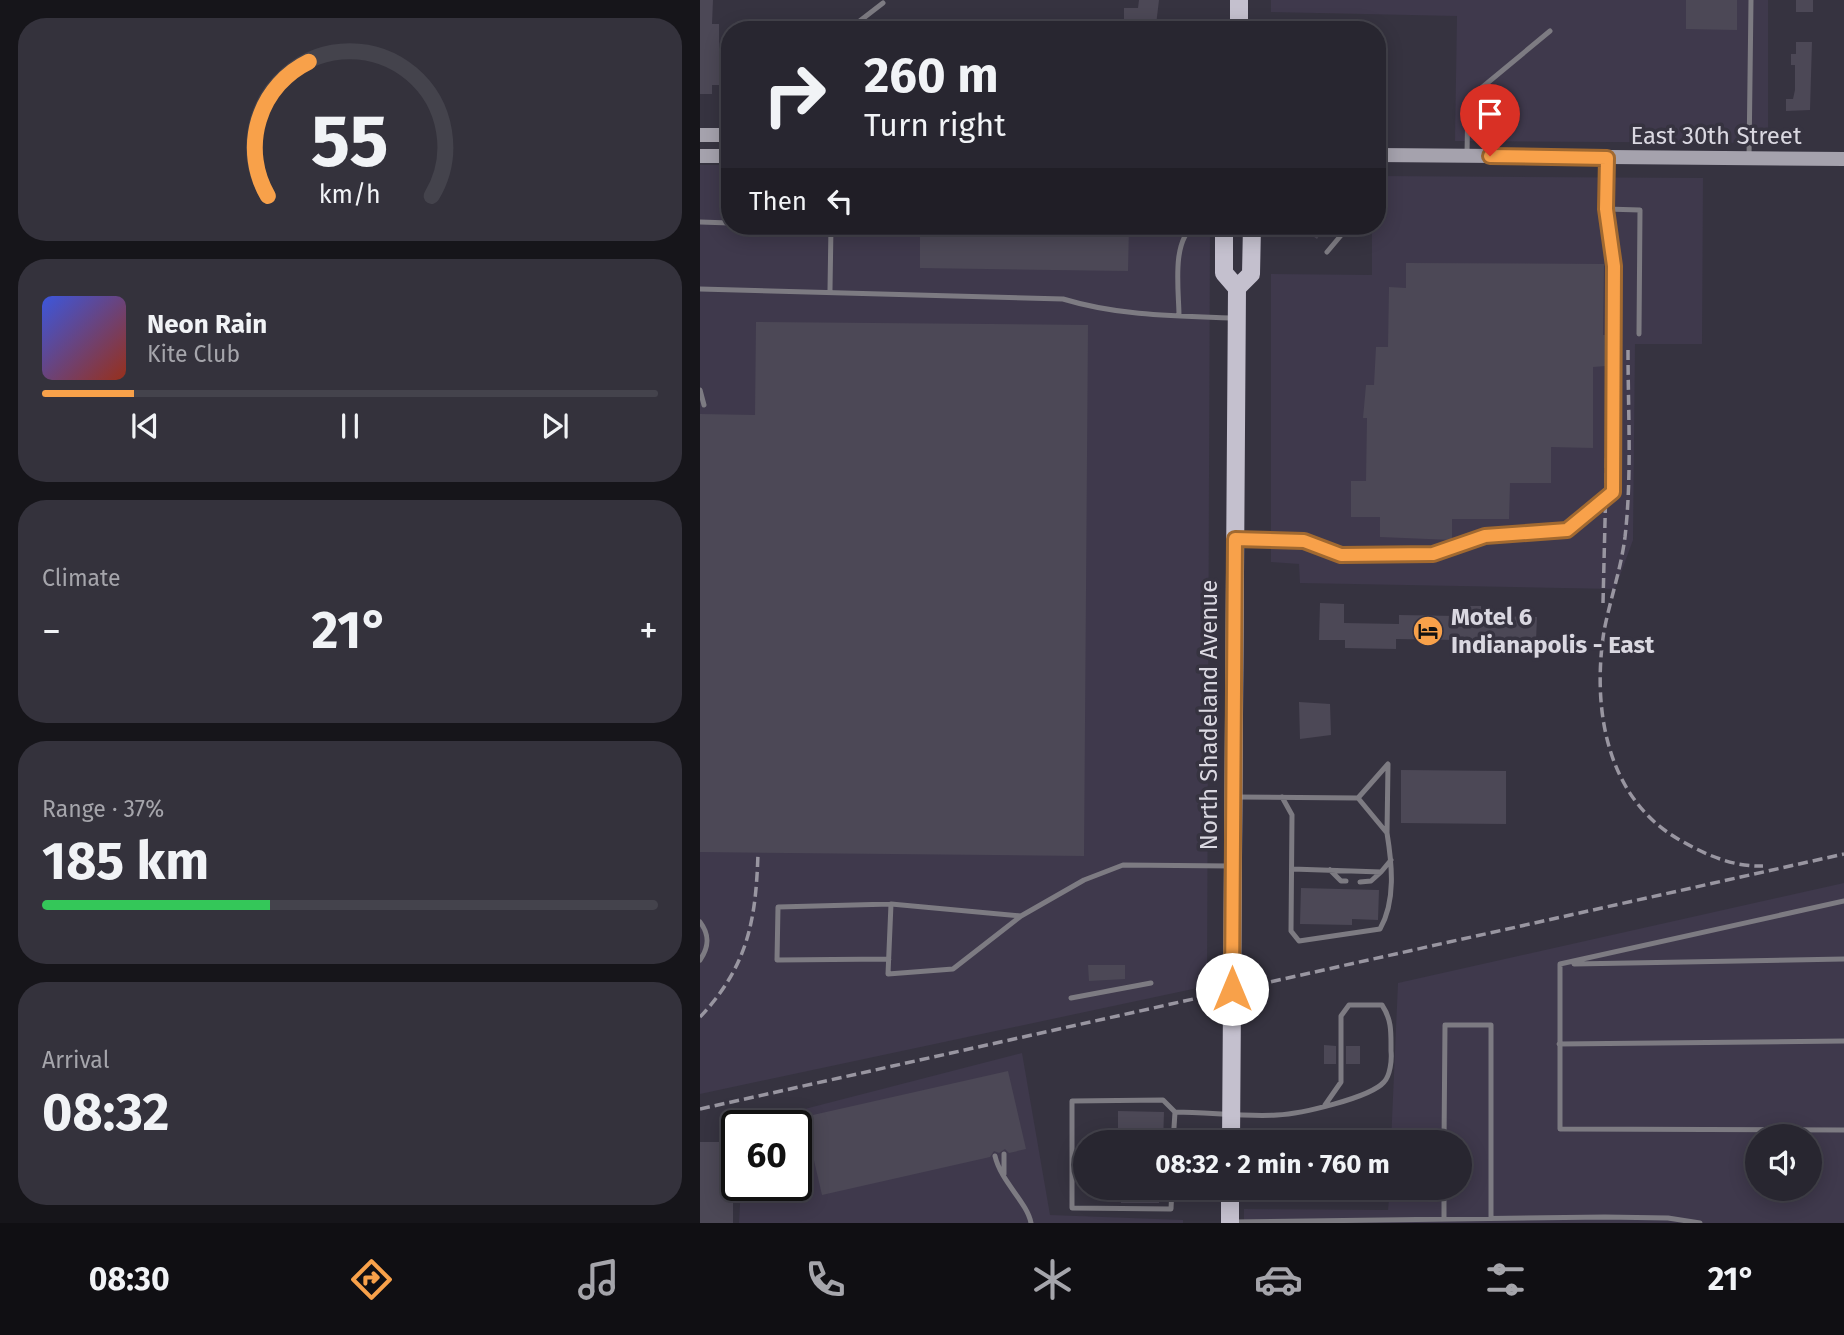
<!DOCTYPE html>
<meta charset="utf-8">
<style>
body{margin:0;font-family:"Fira Sans",sans-serif;background:#34323c;color:#f1f3f6;height:100vh;display:flex;flex-direction:column;font-size:26px;white-space:nowrap}
*{box-sizing:border-box;margin:0}
p{font-size:23px;color:#a5a5ab}
.icon{flex:none;width:38px;height:38px;fill:none;stroke:currentColor;stroke-width:2;stroke-linecap:round;stroke-linejoin:round}
.map{position:relative;flex:1;overflow:hidden}
.side{display:flex;flex-direction:column;gap:18px;padding:18px;background:#16151a;width:700px}
.side>*{flex:none}
.guide{position:absolute;left:21px;top:21px;width:665px;height:214px;border-radius:28px;box-shadow:0 4px 18px #0003,0 0 0 2px #44434c;background:#282630;color:#f1f3f6;overflow:hidden}
.tools{position:absolute;left:1045px;top:1124px;display:grid;gap:14px}
.tools a{display:grid;place-items:center;width:77px;height:77px;border-radius:50%;background:#282630;box-shadow:0 4px 18px #0003,0 0 0 2px #44434c;font-size:35px}
.speed{position:absolute;left:21px;top:1110px;display:flex;gap:14px;font-size:35px;font-weight:700;text-align:center}
.speed>*{display:grid;place-content:center;width:91px;height:91px;border-radius:50%;background:#282630;box-shadow:0 4px 18px #0003,0 0 0 2px #44434c;line-height:1}
.speed .limit{border:4px solid #111;border-radius:10px;background:#fff;color:#111}
.pin{position:absolute;display:grid;place-items:center;width:60px;height:60px;color:#fff;margin:-72px -30px;border-radius:50% 50% 50% 0;rotate:-45deg;box-shadow:0 0 7px #0007}
.pin .icon{rotate:45deg}
.me{position:absolute;width:77px;margin:-38px;rotate:0deg;stroke-linejoin:round;filter:drop-shadow(0 0 5px #0008)}
.turn{display:flex;align-items:center;gap:24px;height:147px;padding:0 28px;font-size:32px}
.turn .icon{width:91px;height:91px;stroke-width:2.5}
.turn b{display:block;font-size:49px;line-height:60px}
.then{display:flex;align-items:center;height:66px;padding:0 28px;background:#0003;gap:14px;font-size:26px}
.big{font-size:52px;font-weight:700;line-height:1.1}
.side .tile{flex:1;display:flex;flex-direction:column;justify-content:center;gap:10px;min-width:0;padding:0 24px;border-radius:28px;background:#34323c}
.side .dial{align-items:center;gap:0}
.dial svg{height:182px;overflow:visible;fill:none;stroke:#44434c;stroke-width:7;stroke-linecap:round;text-anchor:middle}
.dial text{fill:#f1f3f6;stroke:none}
.song{display:flex;align-items:center;gap:21px}
.cover{width:84px;height:84px;border-radius:10px;background:linear-gradient(135deg,hsl(230 70% 55%),hsl(10 70% 35%))}
.played{height:7px;border-radius:4px;background:linear-gradient(90deg,#f8a14a 15%,#44434c 15%)}
.keys{display:flex;justify-content:space-around;direction:ltr}
.heat{display:flex;justify-content:space-between;align-items:center;font-size:38px;direction:ltr}
.charge{height:10px;border-radius:5px;background:linear-gradient(90deg,#34c759 37%,#44434c 0)}
.trip{position:absolute;left:373px;top:1130px;width:399px;height:70px;border-radius:35px;background:#282630;box-shadow:0 4px 18px #0003,0 0 0 2px #44434c;font-weight:700;line-height:70px;text-align:center}
.tab-bar{display:flex;height:112px;justify-content:space-around;align-items:center;background:#100f13;color:#a5a5ab}
.tab-bar .icon{width:49px;height:49px}
.tab-bar .on{color:#f8a14a}
.tab-bar b{font-size:32px;color:#f1f3f6}
main{display:flex;flex:1;min-height:0}
.map>svg:first-child{display:block}
</style>
<main>
<section class="side">
<div class="tile dial"><svg viewBox="0 0 100 80">
<path d="M14 69A42 42 0 1 1 86 69"/>
<path d="M14 69A42 42 0 0 1 32 10" stroke="#f8a14a"/>
<text x="50" y="56" font-size="32" font-weight="700">55</text>
<text x="50" y="72" font-size="11">km/h</text>
</svg></div>
<div class="tile">
<div class="song"><i class="cover"></i><div><b>Neon Rain</b><p>Kite Club</p></div></div>
<div class="played"></div>
<div class="keys"><svg class="icon" aria-label="previous" viewBox="0 0 24 24"><path d="M18 5L8 12l10 7zM5 5v14"/></svg><svg class="icon" aria-label="pause" viewBox="0 0 24 24"><path d="M8 5v14M16 5v14"/></svg><svg class="icon" aria-label="next" viewBox="0 0 24 24"><path d="M6 5l10 7-10 7zM19 5v14"/></svg></div>
</div>
<div class="tile"><p>Climate</p>
<div class="heat"><a>−</a><b class="big">21°</b><a>+</a></div>
</div>
<div class="tile"><p>Range · 37%</p><b class="big">185 km</b><div class="charge"></div></div>
<div class="tile"><p>Arrival</p><b class="big">08:32</b></div>
</section>
<div class="map">
<svg width="1144" height="1223" viewBox="0 0 1144 1223">
<rect width="100%" height="100%" fill="#363340"/>
<path fill="#3f394c" fill-rule="evenodd" d="M571,0H1068V143L755,141L757,16L571,12Z
M0,165H30V226H510L507,986L0,1094Z
M677,176L1003,178L1002,344H935L933,540L915,589L600,583L599,564L571,562V274L672,275V226H677Z
M1144,883V1223H544V1209L688,1210L690,1188H760V1143H691L698,983ZM1057,1136H1110V1188H1057Z
M322,1053L350,1215L483,1220V1223H39L41,1185H96V1125H43Z"/>
<path fill="#4c4856" d="M0,0H13L12,24H19V85H12V94H0Z
M439,0H459L456,25L439,24V20H424V8H438Z
M986,0H1037V30L986,29Z
M1096,0H1113V12H1096Z
M1096,42H1112L1110,110L1086,111V99H1093L1095,90V65H1091V54H1096Z
M220,226H429L428,271L220,268Z
M598,226H626L617,239Z
M706,263L904,264L903,335H907L906,366L893,367V448L851,447V483H810L809,519H752V540L680,537V517H651V481H666L667,418H663L666,385H674L676,347H688L689,287L706,288Z
M56,322L388,325L384,856L0,852V414L55,415Z
M620,603L644,604V623L699,624V615L757,616V606H781V616L837,617L836,641L780,640V648L755,647V640L696,639V649L645,648V640H619Z
M599,702L630,704L631,735L600,739Z
M701,770L806,771V824L701,823Z
M601,888L679,890L678,920L652,919V925L600,924Z
M388,965H425V979L389,981Z
M624,1045L636,1046V1064H624Z
M646,1046H660V1064H646Z
M308,1071L326,1149L309,1153L305,1149L299,1153L294,1151L290,1157L122,1195L104,1117Z
M418,1111L464,1112L463,1143H418Z
M0,1142H33V1223H0Z
M421,1188H459V1203H421Z"/>
<g fill="none" stroke-linecap="round" stroke-linejoin="round">
<path stroke="#7d7b82" stroke-width="5" d="M148,30L183,3
M767,153L768,99L850,31
M1049,158L1051,0
M906,209L940,210L939,334
M0,222L30,223
M627,252L643,233V226
M0,289L363,299C419,316 475,316 534,318
M130,290L131,226
M479,316C479,292 471,241 494,226
M0,390L4,405
M539,539L604,541L641,555L733,554L785,536L868,530L913,492V266L906,209L907,158
M537,797L658,798L688,764L687,833L658,798
M582,797L592,815L591,931L599,941L680,929C696,901 692,864 687,833
M592,869L681,872L691,860
M630,870L641,881H646
M660,882L671,881L681,872
M1144,901L860,964V1129L1144,1130
M321,916L191,904L188,974L253,969L321,916L384,880L423,865L530,866
M0,922C10,935 9,947 0,960
M189,959L77,960L78,907L191,904
M874,964L1144,959
M371,998L451,983
M859,1044L1144,1041
M473,1143L475,1112
M744,1143L745,1025H791V1217
M304,1154V1174
M295,1156C301,1182 327,1202 331,1223
M472,1188L471,1209L372,1208V1101L463,1100L475,1112C508,1112 544,1117 577,1115C600,1114 670,1098 684,1082C690,1076 692,1060 691,1051C691,1033 692,1020 682,1005H649L641,1016V1082L625,1105
M744,1217V1188
M533,1222L905,1217L968,1218L1000,1223"/>
<path stroke="#a5a2ad" stroke-width="14" d="M0,135H30
M677,155L1144,159
M0,156H30"/>
<path stroke="#c4c0ce" stroke-width="18" d="M539,30V0
M524,226V273L537,288L531,1143
M537,288L551,274L552,226
M530,1223V1188"/>
<path stroke="#9996a1" stroke-width="3.5" stroke-dasharray="10 5" stroke-linecap="butt" d="M928,350C928,412 932,476 925,537C921,569 910,600 904,631C892,708 906,797 978,839C1004,854 1032,867 1063,866
M903,603L909,359
M0,1017C48,966 56,920 58,853
M0,1109L1144,854"/>
</g>
<g fill="none" stroke-linecap="round" stroke-linejoin="round">
<g stroke="#a16930" stroke-width="18">
<path id="route" d="M532,989L535,539L604,541L641,555L733,554L785,536L867,530L913,492L914,266L906,209L907,158L790,156"/>
</g>
<use href="#route" stroke="#f8a14a" stroke-width="12"/>
</g>
<defs>
<g id="hotel-disc" transform="scale(1.575)"><circle r="9.5" fill="#f8a14a" stroke="#363340"/><path d="M-6-4.5h1.5V1H6V5H4.5V3h-9V5H-6ZM-4 0a1.8 1.8 0 1 1 3.6 0ZM.5 0V-2.5h3Q6-2.5 6 0Z" fill="#111"/></g>
</defs>
<g fill-rule="evenodd">
<use href="#hotel-disc" x="728" y="631"/>
</g>
<g text-anchor="middle" stroke-width="7" stroke-linejoin="round" paint-order="stroke">
<g font-size="24" fill="#dad8e1" stroke="#363340">
<text x="1016" y="144">East 30th Street</text>
<text transform="translate(509 715) rotate(-90)" y="8">North Shadeland Avenue</text>
</g>
<g font-size="24" font-weight="bold" fill="#dad8e1" stroke="#363340" text-anchor="start">
<text x="751" y="625">Motel 6<tspan x="751" dy="28">Indianapolis - East</tspan></text>
</g>
</g>
</svg>
<div class="tools">
<a><svg class="icon" aria-label="sound" viewBox="0 0 24 24"><path d="M4 9h4l5-4v14l-5-4H4zM17 9q2 3 0 6"/></svg></a>
</div>
<div class="speed"><div class="limit">60</div></div>
<div class="pin" style="left:790px;top:156px;background:#d93025"><svg class="icon" aria-label="arrive" viewBox="0 0 24 24"><path d="M6 21V4h12l-3 4 3 4H6"/></svg></div>
<svg class="me" style="left:532px;top:989px" viewBox="-20 -20 40 40"><circle r="19" fill="#fff"/><path d="M0-13L10 11 0 6-10 11z" fill="#f8a14a"/></svg>
<div class="trip">08:32 · 2 min · 760 m</div>
<div class="guide">
<div class="turn"><svg class="icon" aria-label="right" viewBox="0 0 24 24"><path d="M7 20v-9h11M14 6l5 5-5 5"/></svg><div><b>260 m</b>Turn right</div></div>
<div class="then">Then<svg class="icon" aria-label="left" viewBox="0 0 24 24"><path d="M17 20v-9H6M10 6l-5 5 5 5"/></svg></div>
</div>
</div>
</main>
<nav class="tab-bar">
<b>08:30</b>
<svg class="icon on" aria-label="directions" viewBox="0 0 24 24"><path d="M12 3l9 9-9 9-9-9zM9 14v-3h6M13 9l2 2-2 2"/></svg>
<svg class="icon" aria-label="music" viewBox="0 0 24 24"><path d="M9 18V5l10-2v13"/><circle cx="6" cy="18" r="3"/><circle cx="16" cy="16" r="3"/></svg>
<svg class="icon" aria-label="phone" viewBox="0 0 24 24"><path d="M5 4h4l2 5-3 2q2 4 5 5l2-3 5 2v4C11 20 4 13 5 4z"/></svg>
<svg class="icon" aria-label="climate" viewBox="0 0 24 24"><path d="M12 3v18M4 7l16 10M4 17L20 7"/></svg>
<svg class="icon" aria-label="car" viewBox="0 0 24 24"><path d="M5 17H2v-5l4-1 3-4h7l3 4 3 1v5h-3M9 17h6M6 11h13"/><circle cx="7" cy="17" r="2"/><circle cx="17" cy="17" r="2"/></svg>
<svg class="icon" aria-label="filters" viewBox="0 0 24 24"><path d="M4 7h16M4 17h16"/><circle cx="9" cy="7" r="2"/><circle cx="15" cy="17" r="2"/></svg>
<b>21°</b>
</nav>
